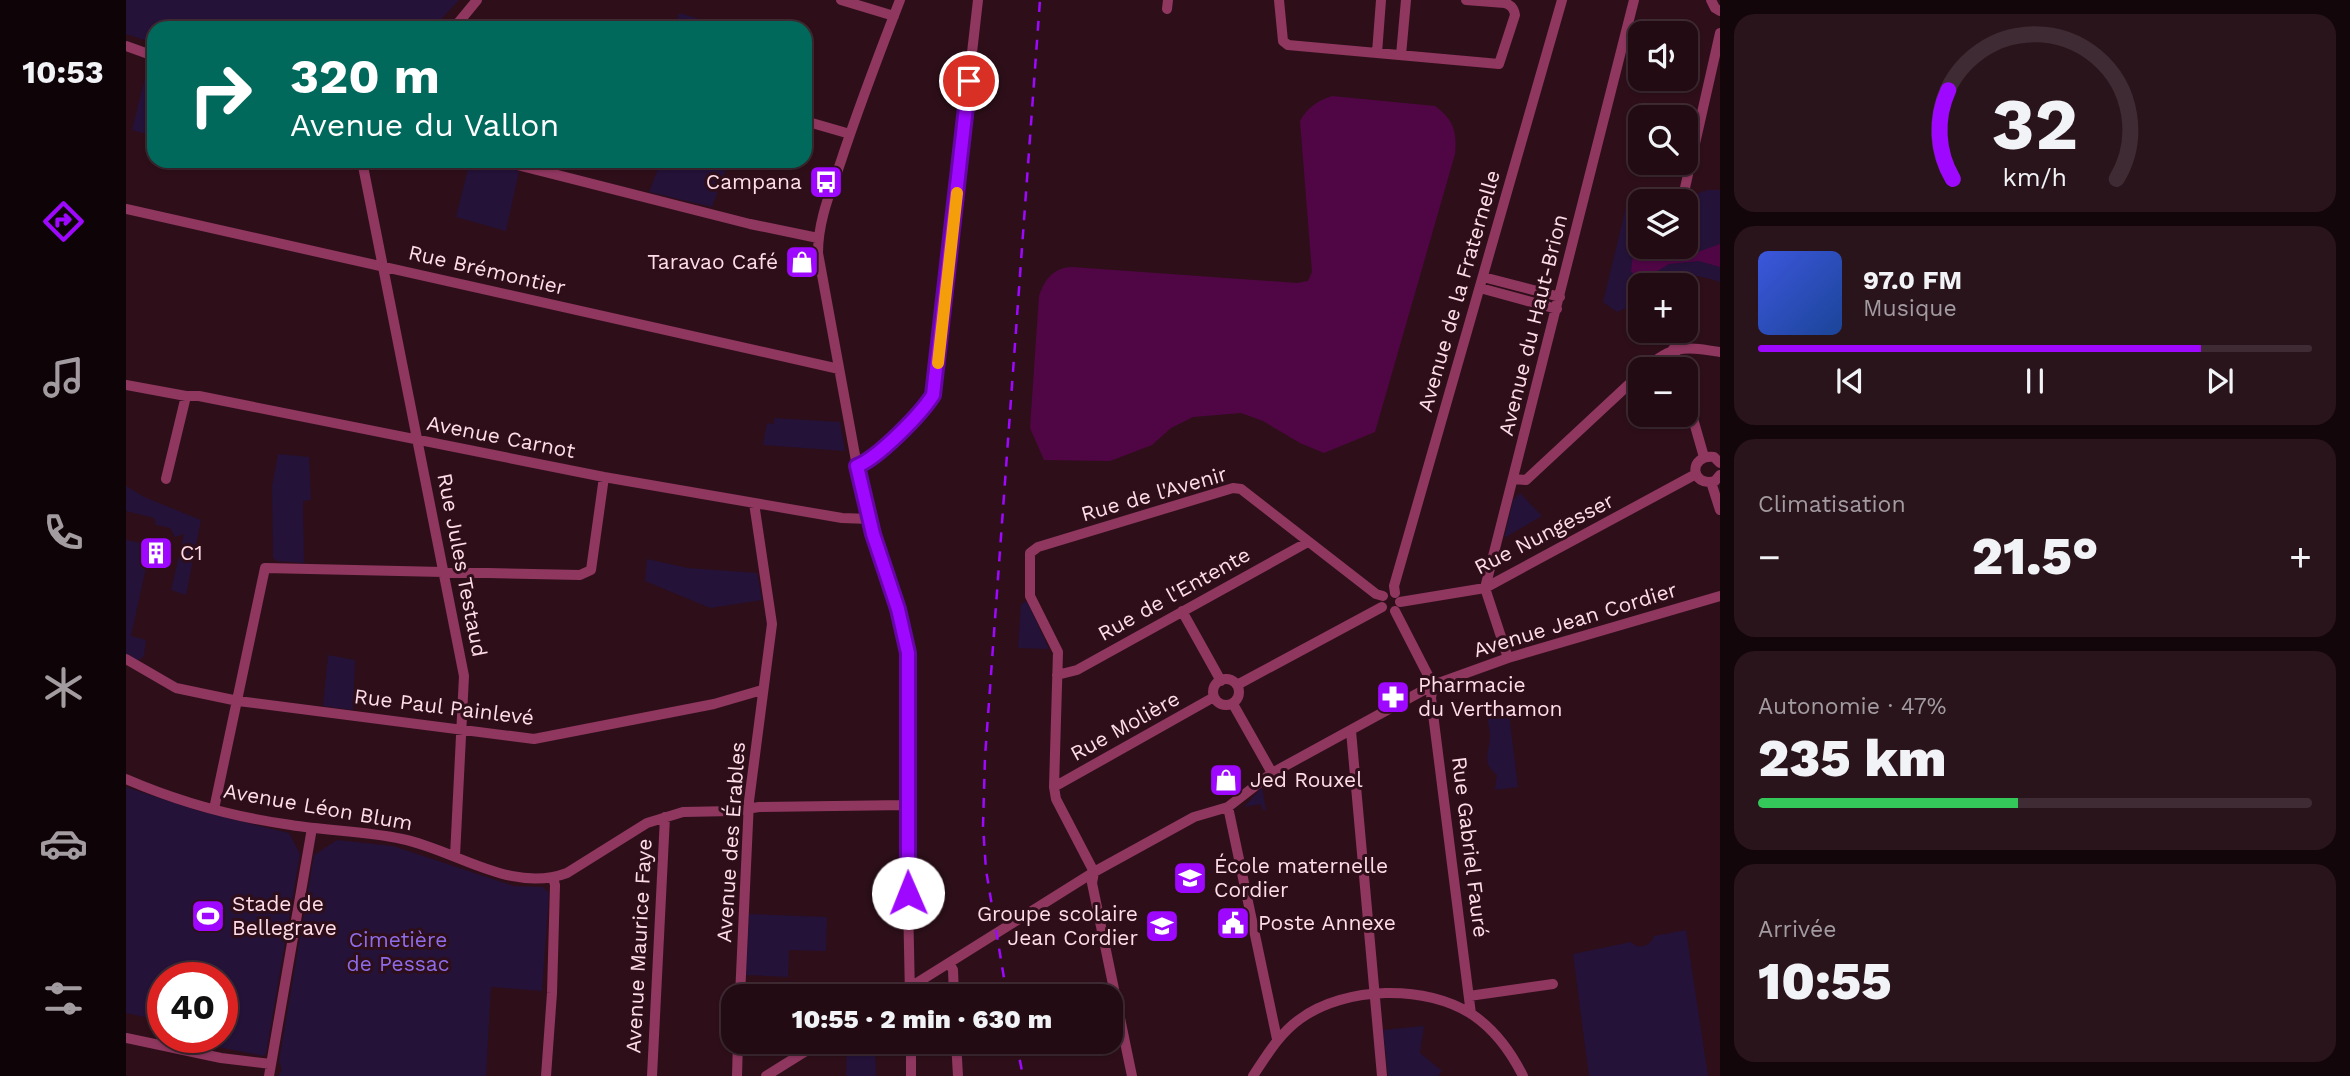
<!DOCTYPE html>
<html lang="fr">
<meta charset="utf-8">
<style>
body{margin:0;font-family:"Work Sans",sans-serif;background:#2a141c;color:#f1f3f6;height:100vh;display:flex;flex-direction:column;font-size:26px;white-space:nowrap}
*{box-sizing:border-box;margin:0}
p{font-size:23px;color:#a29ba0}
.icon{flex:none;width:38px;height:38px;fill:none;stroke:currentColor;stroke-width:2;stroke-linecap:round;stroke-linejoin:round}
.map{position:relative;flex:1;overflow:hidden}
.side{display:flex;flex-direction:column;gap:14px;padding:14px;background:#13060a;width:630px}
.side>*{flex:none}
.hud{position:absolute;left:21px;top:21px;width:665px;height:147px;border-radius:21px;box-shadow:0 2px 5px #0004,0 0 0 2px #3f2b33;background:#00695c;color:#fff;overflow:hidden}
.fabs{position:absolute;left:1502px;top:21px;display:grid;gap:14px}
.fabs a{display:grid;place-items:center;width:70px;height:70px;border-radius:14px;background:#220b13;box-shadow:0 2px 5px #0004,0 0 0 2px #3f2b33;font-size:35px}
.speed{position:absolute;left:21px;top:962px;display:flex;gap:14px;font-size:35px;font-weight:700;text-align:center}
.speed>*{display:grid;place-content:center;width:91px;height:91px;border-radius:50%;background:#220b13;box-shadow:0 2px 5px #0004,0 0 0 2px #3f2b33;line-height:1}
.speed .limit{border:10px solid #d22;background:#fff;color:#111}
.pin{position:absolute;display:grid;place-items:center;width:60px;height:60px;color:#fff;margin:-30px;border:4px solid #fff;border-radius:50%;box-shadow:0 2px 7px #0007}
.me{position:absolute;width:77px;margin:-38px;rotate:359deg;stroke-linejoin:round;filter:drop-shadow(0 0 5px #0008)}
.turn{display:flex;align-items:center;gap:24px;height:147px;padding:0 28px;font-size:32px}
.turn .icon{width:91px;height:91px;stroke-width:2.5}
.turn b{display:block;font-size:49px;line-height:60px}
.big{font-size:52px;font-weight:800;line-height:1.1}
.side .card{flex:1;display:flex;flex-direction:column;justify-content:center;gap:10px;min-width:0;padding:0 24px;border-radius:21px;background:#2a141c}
.side .dial{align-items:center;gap:0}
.dial svg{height:182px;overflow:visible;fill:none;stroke:#3f2b33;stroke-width:7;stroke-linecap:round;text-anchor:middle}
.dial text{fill:#f1f3f6;stroke:none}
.song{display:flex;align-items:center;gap:21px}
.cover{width:84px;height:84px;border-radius:10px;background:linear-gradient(135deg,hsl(230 70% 55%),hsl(220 70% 35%))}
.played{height:7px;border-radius:4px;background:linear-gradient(90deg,#9e08ff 80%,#3f2b33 80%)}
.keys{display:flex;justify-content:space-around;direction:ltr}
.heat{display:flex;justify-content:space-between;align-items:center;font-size:38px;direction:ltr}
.charge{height:10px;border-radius:5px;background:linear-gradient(90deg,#34c759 47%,#3f2b33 0)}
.trip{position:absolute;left:595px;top:984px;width:402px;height:70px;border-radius:21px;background:#220b13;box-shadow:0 2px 5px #0004,0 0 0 2px #3f2b33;font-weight:800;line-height:70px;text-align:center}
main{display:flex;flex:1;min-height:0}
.menu{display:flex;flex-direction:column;width:126px;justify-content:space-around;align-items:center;background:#0e0408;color:#a29ba0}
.menu .icon{width:49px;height:49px}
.menu .selected{color:#9e08ff}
.menu b{font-size:32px;color:#f1f3f6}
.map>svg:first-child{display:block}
</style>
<main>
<nav class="menu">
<b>10:53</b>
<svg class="icon selected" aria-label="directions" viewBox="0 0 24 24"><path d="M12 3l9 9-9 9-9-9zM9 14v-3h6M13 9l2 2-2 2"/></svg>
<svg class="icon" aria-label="music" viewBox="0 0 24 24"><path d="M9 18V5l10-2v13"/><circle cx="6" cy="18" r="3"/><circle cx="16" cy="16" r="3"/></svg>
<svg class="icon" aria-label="phone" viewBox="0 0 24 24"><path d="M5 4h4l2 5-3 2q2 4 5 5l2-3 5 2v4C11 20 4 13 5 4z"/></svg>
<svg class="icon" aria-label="climate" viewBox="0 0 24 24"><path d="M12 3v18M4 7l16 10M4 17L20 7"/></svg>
<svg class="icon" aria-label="car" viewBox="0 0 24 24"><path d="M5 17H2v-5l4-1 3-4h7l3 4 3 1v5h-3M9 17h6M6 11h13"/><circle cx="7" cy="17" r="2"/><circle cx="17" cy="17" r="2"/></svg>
<svg class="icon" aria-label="filters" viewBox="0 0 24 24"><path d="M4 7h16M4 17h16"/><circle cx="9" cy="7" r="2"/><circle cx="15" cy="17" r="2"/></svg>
</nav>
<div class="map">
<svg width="1594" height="1076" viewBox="0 0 1594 1076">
<rect width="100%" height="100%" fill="#2e0f19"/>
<path fill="#241238" d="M0,0H333L307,28H28V43L0,34Z
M553,13L605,28H549Z
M23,61L28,62V136L6,130Z
M344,161H354L393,171L380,231L330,217Z
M535,161H603L586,207L523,192Z
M1581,190H1594V282C1578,277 1564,273 1547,277C1533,280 1531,285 1514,285V298L1507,305L1491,312L1477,302L1503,195L1531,201H1514V247H1559V236L1568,235C1578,219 1569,210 1570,194Z
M648,418L714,422L719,451L637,445L641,423L648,424Z
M152,454L183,457L185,500L177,501L178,563L150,561L147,558L146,486Z
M0,486L18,497L75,520L60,595L45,590L58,534L49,537L44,528L30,525L28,518L0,511Z
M1394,493L1416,516L1378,538L1387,500Z
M0,540L25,545L5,636L20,640L18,656L12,661L0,654Z
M521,559L562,568L631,573L636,600L584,608L519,581Z
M901,601L923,649L892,648L895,604Z
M202,655L229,660L227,710L197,706Z
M1382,706L1392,787L1369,790L1371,775C1354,761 1364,753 1364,736C1364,730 1362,723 1361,717L1369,708Z
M0,787L73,811L163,833L174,854L140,1054L137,1056L62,1041L63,1038H96V978H37V1021L0,1013Z
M1136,787L1140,810H1137L1135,804L1118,807Z
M211,840L267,846L388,886L417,887L423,893L416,991L365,987L360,1076H152L156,1070L153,1061L188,855Z
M623,914L701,917L700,951L663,950L662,977L620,975Z
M1560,930L1582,1076H1463L1447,954L1505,942L1510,946C1519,947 1524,945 1528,936Z
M1298,1026L1294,1053L1316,1071L1312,1076H1262L1257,1030Z
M721,1041H746V1051L749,1052L750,1076H720Z"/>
<path fill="#500645" d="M1206,96L1309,106C1328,120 1331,132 1329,154L1249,432L1198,453L1174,443L1137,421L1115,413L1067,417L1045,428L1026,445L984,461L918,460L904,428L913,296C919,279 927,268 946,267L1171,283L1182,281L1186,272L1174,121C1182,107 1191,101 1206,96Z
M1594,244V267L1573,261L1543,264L1528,273L1509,276L1505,271L1507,254L1529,250L1544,257L1569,253Z"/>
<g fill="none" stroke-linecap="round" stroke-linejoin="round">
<path stroke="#903760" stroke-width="10" d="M715,0L768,16
M774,0C753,54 732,109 714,164C704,193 692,221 692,253L731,466L748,534L772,609L782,653L780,805L784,996
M1153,0L1157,41L1162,45L1373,64L1389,15C1388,8 1385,5 1379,3L1340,0
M1585,0L1589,8L1594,11
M1041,9L1042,0
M336,19L342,24L358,28
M328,28L351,0
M0,46L28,56
M1251,53L1255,0
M1275,55L1280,0
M679,121L724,134
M236,161L338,676L329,856
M376,161L624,224L692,238
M1556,201L1594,33
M0,209L713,369
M1357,277L1434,297
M1354,288L1431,309
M1547,349L1553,369
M1519,369C1547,344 1559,347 1594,352
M0,385L60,396H73L478,477L716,518L744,519
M1559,391L1578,457
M1594,463L1588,457C1562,454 1564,488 1589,481L1594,475
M731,466C751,459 795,414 807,395L852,0
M40,479L60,396
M1387,479L1400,480L1514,374
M1585,482L1594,510
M1269,593L1268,586L1436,0
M1274,602L1359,588L1570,474
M1056,611L1095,681
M1269,611L1307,685L1305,698L1345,1014
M1382,658L1359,588L1508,0
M0,659L50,688L112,701L408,739L588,704L636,690
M931,675L951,670L1182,542
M1087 692a13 13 0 1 1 26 0a13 13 0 1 1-26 0Z
M1111,685L1256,607
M1107,704L1146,773
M1225,731L1256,1076
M0,779C53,802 108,817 165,825C202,831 240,831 276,839C330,850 385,894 441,873L521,823L557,812L607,811L633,807L780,805
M928,787L1088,697
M1102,807L1151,1039
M88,809L139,568L454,575L465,570L478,477
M823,963L827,970L828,996
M614,996L623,801L646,624L628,503
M770,996L968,872L1068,817L1102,807L1146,773L1307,685L1382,658L1594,596
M1343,996L1427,984
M0,1038L95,1058L145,1064
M785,1041V1076
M830,1041L832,1076
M143,1076L186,828
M420,1076L426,993L429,885L427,878
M526,1076L539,817
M611,1076L612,1041
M640,1076L696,1041
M1006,1076L966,883L968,872L930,799L928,787L932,652L904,596V553L912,547L1107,488L1115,489L1250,594L1257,596
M1127,1076C1141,1055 1153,1034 1174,1019C1219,986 1300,984 1347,1015C1369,1030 1385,1052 1397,1076"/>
<path stroke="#9e08ff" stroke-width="2.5" stroke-dasharray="10 9" stroke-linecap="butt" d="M881,996L860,870L857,826L859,757L914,0
M890,1041L897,1076"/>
</g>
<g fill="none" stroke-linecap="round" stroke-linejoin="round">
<g stroke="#6705a6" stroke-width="18">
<path id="route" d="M782,893V653L772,609L747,534L731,466C752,458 795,414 807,395L843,81"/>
</g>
<use href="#route" stroke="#9e08ff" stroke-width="12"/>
<path stroke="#f59e0b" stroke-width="12" d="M812,363L831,193"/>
</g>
<defs>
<g id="bus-square" transform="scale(1.75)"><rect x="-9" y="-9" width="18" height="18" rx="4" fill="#9e08ff" stroke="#2e0f19"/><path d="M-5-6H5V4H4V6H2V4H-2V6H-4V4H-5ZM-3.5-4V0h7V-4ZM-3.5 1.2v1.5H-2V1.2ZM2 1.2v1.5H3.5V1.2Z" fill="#fff"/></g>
<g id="shop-square" transform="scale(1.75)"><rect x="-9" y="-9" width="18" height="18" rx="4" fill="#9e08ff" stroke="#2e0f19"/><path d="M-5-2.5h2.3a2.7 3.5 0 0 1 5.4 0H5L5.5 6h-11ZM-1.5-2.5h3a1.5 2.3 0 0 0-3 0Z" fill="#fff"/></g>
<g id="building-square" transform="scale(1.75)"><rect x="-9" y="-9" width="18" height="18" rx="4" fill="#9e08ff" stroke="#2e0f19"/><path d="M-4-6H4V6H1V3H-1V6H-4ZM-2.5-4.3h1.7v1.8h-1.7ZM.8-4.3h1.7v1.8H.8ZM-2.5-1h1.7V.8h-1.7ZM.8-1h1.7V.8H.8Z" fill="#fff"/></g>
<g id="pharmacy-square" transform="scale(1.75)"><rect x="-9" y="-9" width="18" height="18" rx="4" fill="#9e08ff" stroke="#2e0f19"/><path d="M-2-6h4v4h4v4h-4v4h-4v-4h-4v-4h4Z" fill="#fff"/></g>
<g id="school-square" transform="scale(1.75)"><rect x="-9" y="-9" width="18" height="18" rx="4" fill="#9e08ff" stroke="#2e0f19"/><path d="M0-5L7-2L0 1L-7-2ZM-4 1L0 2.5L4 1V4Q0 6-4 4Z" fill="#fff"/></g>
<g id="stadium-square" transform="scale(1.75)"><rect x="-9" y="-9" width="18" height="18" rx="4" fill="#9e08ff" stroke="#2e0f19"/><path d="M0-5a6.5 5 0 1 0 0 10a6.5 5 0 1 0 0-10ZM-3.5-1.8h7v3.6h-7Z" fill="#fff"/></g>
<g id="civic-square" transform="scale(1.75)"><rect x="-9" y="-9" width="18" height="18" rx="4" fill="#9e08ff" stroke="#2e0f19"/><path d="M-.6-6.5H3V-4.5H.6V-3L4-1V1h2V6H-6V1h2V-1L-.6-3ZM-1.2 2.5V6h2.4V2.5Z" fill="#fff"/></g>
</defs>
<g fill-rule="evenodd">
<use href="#bus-square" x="700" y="182"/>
<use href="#shop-square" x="676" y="262"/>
<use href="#building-square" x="30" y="553"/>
<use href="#pharmacy-square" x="1267" y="697"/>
<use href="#shop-square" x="1100" y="780"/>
<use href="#school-square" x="1064" y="878"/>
<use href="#stadium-square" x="82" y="916"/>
<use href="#civic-square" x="1107" y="923"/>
<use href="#school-square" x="1036" y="926"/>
</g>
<g text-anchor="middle" stroke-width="6" stroke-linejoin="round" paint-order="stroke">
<g font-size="21" fill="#ffdce9" stroke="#2e0f19" text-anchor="start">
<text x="676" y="189" text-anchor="end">Campana</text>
<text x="652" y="269" text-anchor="end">Taravao Café</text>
<text x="54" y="560">C1</text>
<text x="1292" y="692">Pharmacie<tspan x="1292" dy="24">du Verthamon</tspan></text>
<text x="1124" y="787">Jed Rouxel</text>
<text x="1088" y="873">École maternelle<tspan x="1088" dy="24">Cordier</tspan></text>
<text x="106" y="911">Stade de<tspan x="106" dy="24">Bellegrave</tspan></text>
<text x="1012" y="921" text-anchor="end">Groupe scolaire<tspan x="1012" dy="24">Jean Cordier</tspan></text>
<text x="1132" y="930">Poste Annexe</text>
</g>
<g font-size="21" fill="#ffdce9" stroke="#2e0f19">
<text transform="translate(361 270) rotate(13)" y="7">Rue Brémontier</text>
<text transform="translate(1333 291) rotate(-74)" y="7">Avenue de la Fraternelle</text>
<text transform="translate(1407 325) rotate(-76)" y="7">Avenue du Haut-Brion</text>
<text transform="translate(375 437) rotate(11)" y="7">Avenue Carnot</text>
<text transform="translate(1028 494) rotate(-16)" y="7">Rue de l'Avenir</text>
<text transform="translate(1418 534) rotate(-27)" y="7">Rue Nungesser</text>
<text transform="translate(336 565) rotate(79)" y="7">Rue Jules Testaud</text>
<text transform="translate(1048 594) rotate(-29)" y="7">Rue de l'Entente</text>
<text transform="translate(1449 620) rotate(-17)" y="7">Avenue Jean Cordier</text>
<text transform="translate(318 707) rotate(7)" y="7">Rue Paul Painlevé</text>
<text transform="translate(999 726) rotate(-29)" y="7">Rue Molière</text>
<text transform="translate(192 807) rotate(10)" y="7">Avenue Léon Blum</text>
<text transform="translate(605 842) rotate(-86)" y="7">Avenue des Érables</text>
<text transform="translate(1344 847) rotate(83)" y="7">Rue Gabriel Fauré</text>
<text transform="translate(513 946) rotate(-87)" y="7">Avenue Maurice Faye</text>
</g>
<g font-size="21" fill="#8e6dec" stroke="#2e0f19">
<text x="272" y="947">Cimetière<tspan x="272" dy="24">de Pessac</tspan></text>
</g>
</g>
</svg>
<div class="fabs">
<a><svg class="icon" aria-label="sound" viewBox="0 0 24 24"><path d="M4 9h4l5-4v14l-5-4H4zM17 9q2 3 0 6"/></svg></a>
<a><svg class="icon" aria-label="search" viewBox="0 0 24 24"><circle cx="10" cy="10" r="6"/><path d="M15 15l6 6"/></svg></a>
<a><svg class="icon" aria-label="layers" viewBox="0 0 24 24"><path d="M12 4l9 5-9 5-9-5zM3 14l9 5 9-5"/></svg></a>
<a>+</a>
<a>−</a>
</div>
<div class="speed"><div class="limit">40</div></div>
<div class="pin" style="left:843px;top:81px;background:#d93025"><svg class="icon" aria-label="arrive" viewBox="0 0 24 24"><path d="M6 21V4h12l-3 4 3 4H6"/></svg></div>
<svg class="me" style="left:782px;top:893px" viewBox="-20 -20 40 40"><circle r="19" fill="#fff"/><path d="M0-13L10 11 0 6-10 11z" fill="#9e08ff"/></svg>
<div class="trip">10:55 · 2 min · 630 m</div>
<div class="hud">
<div class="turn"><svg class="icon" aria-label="right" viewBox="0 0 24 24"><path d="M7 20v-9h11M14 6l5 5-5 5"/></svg><div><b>320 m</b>Avenue du Vallon</div></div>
</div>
</div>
<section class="side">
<div class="card dial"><svg viewBox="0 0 100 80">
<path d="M14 69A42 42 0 1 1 86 69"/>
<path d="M14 69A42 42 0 0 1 12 30" stroke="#9e08ff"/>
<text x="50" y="56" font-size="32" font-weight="700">32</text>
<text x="50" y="72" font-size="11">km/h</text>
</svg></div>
<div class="card">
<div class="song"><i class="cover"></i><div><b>97.0 FM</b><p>Musique</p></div></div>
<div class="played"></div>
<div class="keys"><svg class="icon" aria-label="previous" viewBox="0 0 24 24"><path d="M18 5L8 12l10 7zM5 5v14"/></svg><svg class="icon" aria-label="pause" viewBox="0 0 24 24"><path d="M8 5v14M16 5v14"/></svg><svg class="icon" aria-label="next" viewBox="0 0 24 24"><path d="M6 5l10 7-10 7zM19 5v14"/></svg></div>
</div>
<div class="card"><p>Climatisation</p>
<div class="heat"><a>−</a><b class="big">21.5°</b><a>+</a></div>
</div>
<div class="card"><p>Autonomie · 47%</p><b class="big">235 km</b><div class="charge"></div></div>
<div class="card"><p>Arrivée</p><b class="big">10:55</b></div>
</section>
</main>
